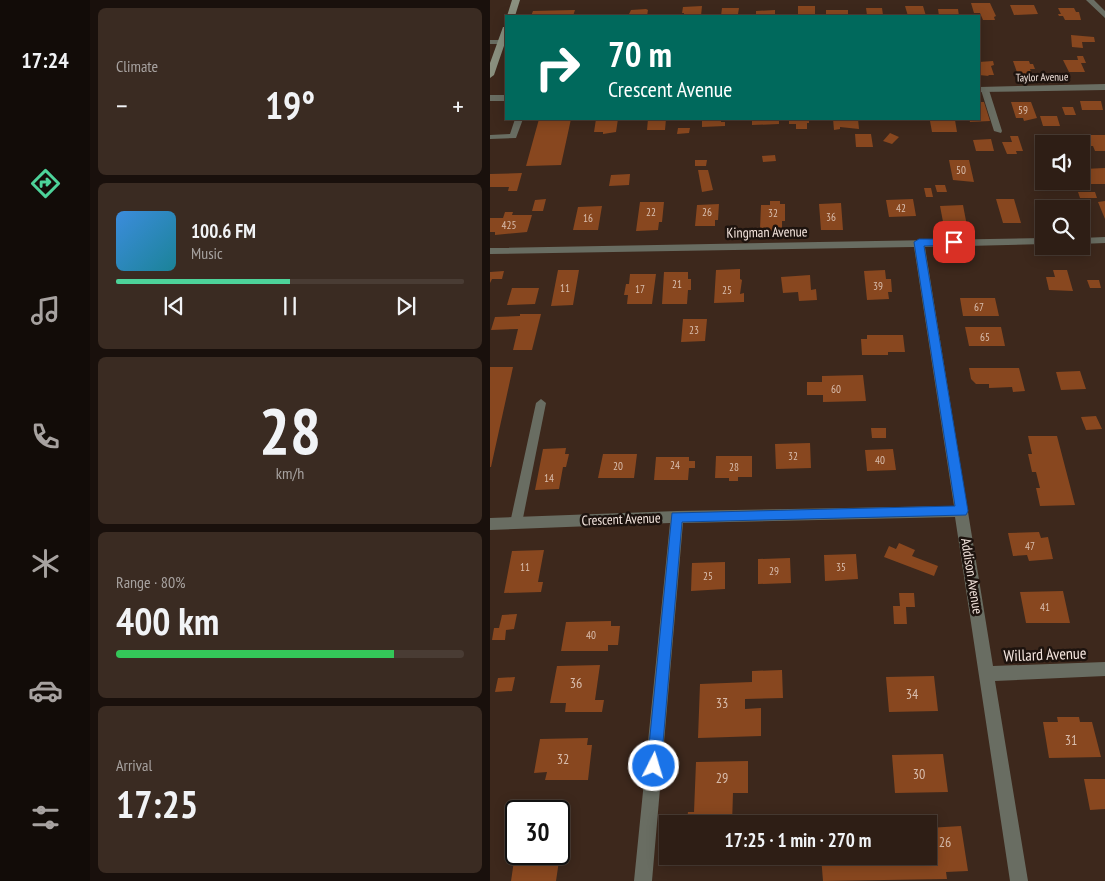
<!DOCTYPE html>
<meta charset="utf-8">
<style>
body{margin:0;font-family:"PT Sans Narrow",sans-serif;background:#3a2b22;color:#f1f3f6;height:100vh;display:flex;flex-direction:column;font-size:19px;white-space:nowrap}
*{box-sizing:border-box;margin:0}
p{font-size:16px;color:#a7a2a0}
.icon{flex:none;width:28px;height:28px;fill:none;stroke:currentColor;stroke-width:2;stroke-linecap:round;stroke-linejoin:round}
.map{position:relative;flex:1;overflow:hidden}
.drawer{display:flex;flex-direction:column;gap:8px;padding:8px;background:#19100c;width:400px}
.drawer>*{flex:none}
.top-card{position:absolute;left:15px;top:15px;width:475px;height:105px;border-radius:0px;box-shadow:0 2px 12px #0003,0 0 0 1px #493c34;background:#00695c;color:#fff;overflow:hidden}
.buttons{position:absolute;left:545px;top:135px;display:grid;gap:10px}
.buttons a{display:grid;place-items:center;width:55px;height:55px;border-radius:0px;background:#2e1e15;box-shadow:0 2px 12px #0003,0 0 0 1px #493c34;font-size:25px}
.speed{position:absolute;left:15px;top:800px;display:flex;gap:10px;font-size:25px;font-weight:700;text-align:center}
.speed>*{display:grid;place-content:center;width:65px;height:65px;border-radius:50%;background:#2e1e15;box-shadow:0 2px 12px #0003,0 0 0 1px #493c34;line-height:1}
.speed .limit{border:2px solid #111;border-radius:8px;background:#fff;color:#111}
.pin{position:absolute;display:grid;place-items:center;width:42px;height:42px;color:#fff;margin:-21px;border-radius:10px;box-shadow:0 2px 8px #0006}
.me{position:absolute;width:55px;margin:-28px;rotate:5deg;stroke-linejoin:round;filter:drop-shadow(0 0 4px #0008)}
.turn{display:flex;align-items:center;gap:18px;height:105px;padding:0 20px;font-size:22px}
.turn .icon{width:65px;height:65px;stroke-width:2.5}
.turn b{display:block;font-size:35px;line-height:42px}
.big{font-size:38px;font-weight:700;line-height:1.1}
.drawer .tile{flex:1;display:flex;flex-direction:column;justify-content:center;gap:8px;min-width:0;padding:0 18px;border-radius:8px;background:#3a2b22}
.drawer .dial{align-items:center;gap:0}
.dial b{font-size:65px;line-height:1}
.song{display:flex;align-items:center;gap:15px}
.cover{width:60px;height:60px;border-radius:8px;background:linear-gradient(135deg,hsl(210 70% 55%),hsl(190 70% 35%))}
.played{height:5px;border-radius:2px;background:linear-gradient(90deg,#4dd39a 50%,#493c34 50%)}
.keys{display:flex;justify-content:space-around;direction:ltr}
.heat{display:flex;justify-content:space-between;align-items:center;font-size:28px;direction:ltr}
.charge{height:8px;border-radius:4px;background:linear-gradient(90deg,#34c759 80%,#493c34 0)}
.trip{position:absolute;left:169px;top:815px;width:278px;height:50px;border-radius:0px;background:#2e1e15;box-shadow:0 2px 12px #0003,0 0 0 1px #493c34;font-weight:700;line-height:50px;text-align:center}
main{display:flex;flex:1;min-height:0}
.tabs{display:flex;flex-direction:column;width:90px;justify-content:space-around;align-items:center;background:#120c08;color:#a7a2a0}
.tabs .icon{width:35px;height:35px}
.tabs .on{color:#4dd39a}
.tabs b{font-size:22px;color:#f1f3f6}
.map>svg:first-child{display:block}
</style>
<main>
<nav class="tabs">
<b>17:24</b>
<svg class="icon on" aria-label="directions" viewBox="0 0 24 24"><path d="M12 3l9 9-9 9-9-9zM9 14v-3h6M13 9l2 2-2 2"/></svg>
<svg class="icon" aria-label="music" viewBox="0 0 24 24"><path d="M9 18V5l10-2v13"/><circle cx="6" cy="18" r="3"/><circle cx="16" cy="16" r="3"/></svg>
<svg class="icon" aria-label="phone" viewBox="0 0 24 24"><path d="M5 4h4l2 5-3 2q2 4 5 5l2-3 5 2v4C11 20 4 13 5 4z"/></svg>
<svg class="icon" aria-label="climate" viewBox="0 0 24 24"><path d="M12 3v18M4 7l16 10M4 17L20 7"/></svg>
<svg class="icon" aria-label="car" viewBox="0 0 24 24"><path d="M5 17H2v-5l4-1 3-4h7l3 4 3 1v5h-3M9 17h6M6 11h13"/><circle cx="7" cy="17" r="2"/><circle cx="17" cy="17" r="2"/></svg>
<svg class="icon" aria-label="filters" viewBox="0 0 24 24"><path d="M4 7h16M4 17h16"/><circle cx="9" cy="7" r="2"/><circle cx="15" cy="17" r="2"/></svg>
</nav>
<section class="drawer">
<div class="tile"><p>Climate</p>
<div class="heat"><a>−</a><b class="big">19°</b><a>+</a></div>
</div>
<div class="tile">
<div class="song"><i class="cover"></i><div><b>100.6 FM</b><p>Music</p></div></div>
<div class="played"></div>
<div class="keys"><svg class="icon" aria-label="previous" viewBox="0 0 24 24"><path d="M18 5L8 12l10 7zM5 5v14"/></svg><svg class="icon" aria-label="pause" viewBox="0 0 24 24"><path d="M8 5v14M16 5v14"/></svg><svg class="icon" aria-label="next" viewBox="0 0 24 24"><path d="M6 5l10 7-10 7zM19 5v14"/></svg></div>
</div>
<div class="tile dial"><b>28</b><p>km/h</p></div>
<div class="tile"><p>Range · 80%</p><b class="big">400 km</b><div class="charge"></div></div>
<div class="tile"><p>Arrival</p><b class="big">17:25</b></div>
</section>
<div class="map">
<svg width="615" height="881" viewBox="0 0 615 881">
<rect width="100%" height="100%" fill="#3d281c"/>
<path fill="#88471f" d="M481,3H500L506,16L504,17L505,20H493L490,13H484Z
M520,5H544L548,14L524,15Z
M212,6L211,16H194V13H192L193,7Z
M308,6H325V16H308Z
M415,6H433L436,16H418Z
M232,8H249L248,14H251L250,16H231Z
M376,8H392L393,15H377Z
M568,8H584L586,12H589L591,20H575L573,16H569L568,14H571Z
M156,9L158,10L157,16H138L141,10Z
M448,9H468L469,16H449Z
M85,10L83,16H41L43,11Z
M285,10V16H266V11Z
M336,10H358V16H336Z
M581,35L604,37L605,42H592L593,48L582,47Z
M587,56H593L596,63H591L595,72H579L573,60H588Z
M503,61L504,65L501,66L504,75H498L499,76L489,75V62Z
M523,61H539L540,64H543L545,69H540L542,75H528Z
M590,101H611L613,110H592Z
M489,102H494L500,121L480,122L479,119H489Z
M521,102H541L547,118L534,121L533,118H526Z
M572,107H583L586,115H575Z
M550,116H567L570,126H553Z
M49,119H81L71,165L36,166Z
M106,119H128L126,132L113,134V132H104Z
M158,119H176L175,130H157Z
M212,119H231V122H235V126L212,127Z
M262,119H289V124L262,125Z
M299,119H319V123H317V129H306V124H299Z
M343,119H368L369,129L350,127V129L344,130Z
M465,120L467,132H442L440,121Z
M188,128H200L199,133L187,134Z
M400,133L409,137L402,144L393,141Z
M365,134H381L383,147H366Z
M595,135H615V151H605L603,146H598Z
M520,136H528L533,151H526L527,154H517L512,142H522Z
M501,139L504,151H486L483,140Z
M285,155L286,161L273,162L272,156Z
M205,160H217L216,166H205Z
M459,160H479L484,182L463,180Z
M615,168V184H600L593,169Z
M208,170H218L223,190L212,192Z
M32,173L27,191H18L19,187H0V174Z
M140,174L139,185L119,186L121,175Z
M445,185H455L457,192H447Z
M434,188H441L443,197H436Z
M588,192H605L607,198H590Z
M56,199L53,211H42L45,200Z
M423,199L426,216L399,217L396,200Z
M506,199H524L531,223H513Z
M280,201H290V204H295V221H292V229L274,232V229H270L271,205H280Z
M615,201V219L608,202Z
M150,202H174L172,222H169L168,230L146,231Z
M351,203L353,230H331L329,204Z
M557,203H578L580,209H559Z
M229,204L228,220H225V226H205L207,205Z
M473,205L477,226L454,227L450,206Z
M112,206L108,230H83L88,207Z
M15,212H23L22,215H42L37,232L5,235V232H0V218H13Z
M250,269V279L252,280L250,294L254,293V302L224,303L226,270Z
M68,270H89L83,305L61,306Z
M395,270L396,279H401L402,292H398L399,299L377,300L374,271Z
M563,270H577L583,291L559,290L556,277H565Z
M14,271L12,279H2L0,283V272Z
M174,272H198V279H201V290H198L197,304H172Z
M140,274H166L162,304H137L138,295H134L136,284H139Z
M320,275L321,290L326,289L327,300L309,301L308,292L293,293L291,277Z
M597,280H609L611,288H600Z
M22,288H49L45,304L17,305Z
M470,298H505L509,316H473Z
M30,314H51L42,350H23L28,329L1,330L5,317L30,316Z
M193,319H217L215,341L191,342Z
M475,327H511L515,346H479Z
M377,335H413L415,352H398V355H372L371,339H377Z
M0,367H23L1,467H0Z
M479,368H529L535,391L523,392L522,387L499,388V384H486L481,379Z
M590,371L596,389L571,390L566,372Z
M373,375L376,401L333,402V395H317V382H332V376Z
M606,416L612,429L596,430L591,417Z
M381,428H396V438H382Z
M538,436H567L585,505L550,506L546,488H550L546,472H542L538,454H542Z
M320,443L321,468L286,469L285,444Z
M76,448L75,454H79L76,467H73L69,489L45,490L53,449Z
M403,449L406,470L377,471L375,450Z
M113,454H147L144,478H108Z
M226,456H262V477H248V481H239V478H225Z
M166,457H199V461H205V468H199L198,480H164Z
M549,532L551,538L558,537L563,559L539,561L537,555L523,556L518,533Z
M409,543L425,550L422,556L448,566L444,576L394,557L399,546L406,549Z
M54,550L48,582H53L51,592L14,593L22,551Z
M366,554L368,579L335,581L334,555Z
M300,558L301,583L268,584V559Z
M235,562V589L201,591L202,563Z
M573,591L580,623H536L530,592Z
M409,593H424L425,607H416L417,624H404L403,606H410Z
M27,614L24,629L16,630L15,640H2L4,628H9L12,615Z
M121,621V626H130L128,645H118V651H71L76,622Z
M110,665L105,700H114L112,712H75L76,703H60L67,666Z
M292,670L293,698L255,699V709L271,708V736L208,738L210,684L262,682V671Z
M444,676L448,711L399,712L396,677Z
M25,677L22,691L5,692L8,678Z
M567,717H589L590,722H602L611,757L559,758L553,722H568Z
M98,738L97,745H102L98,780H55L57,772L44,773L50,739Z
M453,754L458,792L405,793L402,755Z
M258,761V793H243L242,824H204V819L197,820L198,812H204L206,762Z
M594,779H615V809L600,810Z
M69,825H74L70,853H69Z
M471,826L478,871L456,872L457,879L333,881L331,856H438V828Z
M25,854H70L66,881H21Z"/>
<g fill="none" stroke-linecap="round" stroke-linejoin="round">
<path fill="#696d62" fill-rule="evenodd" d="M492,88L499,90L512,131L511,133L504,131L491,90Z
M25,119H33L26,138L0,139V135L20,134Z
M51,399L56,403L32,523L30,527L26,528L22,527L20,523L46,403Z"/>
<path fill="#696d62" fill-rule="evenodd" d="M596,0H604L615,11V18Z
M0,40H12L16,42L12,44H0Z
M615,84V90L489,92V87Z
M0,95H16V101H0Z
M615,237V243L591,244V238Z
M554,238V244L435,247L503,666L615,662V676L505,681L538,881H520L465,517L193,523L162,881H144L180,523L0,530V518L187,511L464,506L424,247L0,254V248Z"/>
<path fill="#8a907f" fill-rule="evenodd" d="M22,0H30L25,16H17Z
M13,27H16V40L4,75L0,78V63Z"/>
</g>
<path fill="#1a73e8" stroke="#114b97" d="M429,239H464L469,242L464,245L434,246L478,511L476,515L192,522L171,766L169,771L164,773L159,771L157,766L182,513L465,506L424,242Z"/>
<g text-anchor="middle" stroke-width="5" stroke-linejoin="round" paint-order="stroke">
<g font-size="11" fill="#f4e5de" stroke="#1d130e">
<text transform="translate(552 77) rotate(-1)" y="4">Taylor Avenue</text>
</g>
<g font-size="11" fill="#d9beae">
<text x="533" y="114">59</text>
<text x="471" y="174">50</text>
<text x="411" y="212">42</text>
<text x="161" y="216">22</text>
<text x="217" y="216">26</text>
<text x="283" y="217">32</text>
<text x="341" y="221">36</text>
<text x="98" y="222">16</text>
<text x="19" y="229">425</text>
<text x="187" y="288">21</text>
<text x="388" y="290">39</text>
<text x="75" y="292">11</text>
<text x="150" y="293">17</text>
<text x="237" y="294">25</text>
<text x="489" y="311">67</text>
<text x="204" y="334">23</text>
<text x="495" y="341">65</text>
<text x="346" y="393">60</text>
<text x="303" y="460">32</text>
<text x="390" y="464">40</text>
<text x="185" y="469">24</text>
<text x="128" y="470">20</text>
<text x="244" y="471">28</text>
<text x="59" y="482">14</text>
<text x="540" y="550">47</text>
<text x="35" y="571">11</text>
<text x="351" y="571">35</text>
<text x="284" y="575">29</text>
<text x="218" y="580">25</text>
<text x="555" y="611">41</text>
<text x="101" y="639">40</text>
</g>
<g font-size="14" fill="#f4e5de" stroke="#1d130e">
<text transform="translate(277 232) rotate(-1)" y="5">Kingman Avenue</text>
<text transform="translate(131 519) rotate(-2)" y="5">Crescent Avenue</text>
<text transform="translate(482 576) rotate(81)" y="5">Addison Avenue</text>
</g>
<g font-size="14" fill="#d9beae">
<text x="86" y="688">36</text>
<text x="422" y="699">34</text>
<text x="232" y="708">33</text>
<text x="581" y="745">31</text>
<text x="73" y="764">32</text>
<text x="429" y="779">30</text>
<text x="232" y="783">29</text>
<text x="455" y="847">26</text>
</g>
<g font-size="16" fill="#f4e5de" stroke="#1d130e">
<text transform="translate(555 654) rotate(-2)" y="6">Willard Avenue</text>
</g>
</g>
</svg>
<div class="buttons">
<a><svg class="icon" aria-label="sound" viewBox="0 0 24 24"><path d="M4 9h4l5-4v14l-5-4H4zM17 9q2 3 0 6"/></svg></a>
<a><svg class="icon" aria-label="search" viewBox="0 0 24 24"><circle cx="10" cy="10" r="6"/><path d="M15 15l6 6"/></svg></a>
</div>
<div class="speed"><div class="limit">30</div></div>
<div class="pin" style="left:464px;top:242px;background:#d93025"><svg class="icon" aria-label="arrive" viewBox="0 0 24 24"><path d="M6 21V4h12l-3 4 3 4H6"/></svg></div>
<svg class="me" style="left:164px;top:766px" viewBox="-20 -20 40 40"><circle r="17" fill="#1a73e8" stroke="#fff" stroke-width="3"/><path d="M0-11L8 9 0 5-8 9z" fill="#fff"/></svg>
<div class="trip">17:25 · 1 min · 270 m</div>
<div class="top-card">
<div class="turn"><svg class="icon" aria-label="right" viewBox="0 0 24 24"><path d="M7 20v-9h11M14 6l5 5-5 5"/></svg><div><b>70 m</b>Crescent Avenue</div></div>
</div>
</div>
</main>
